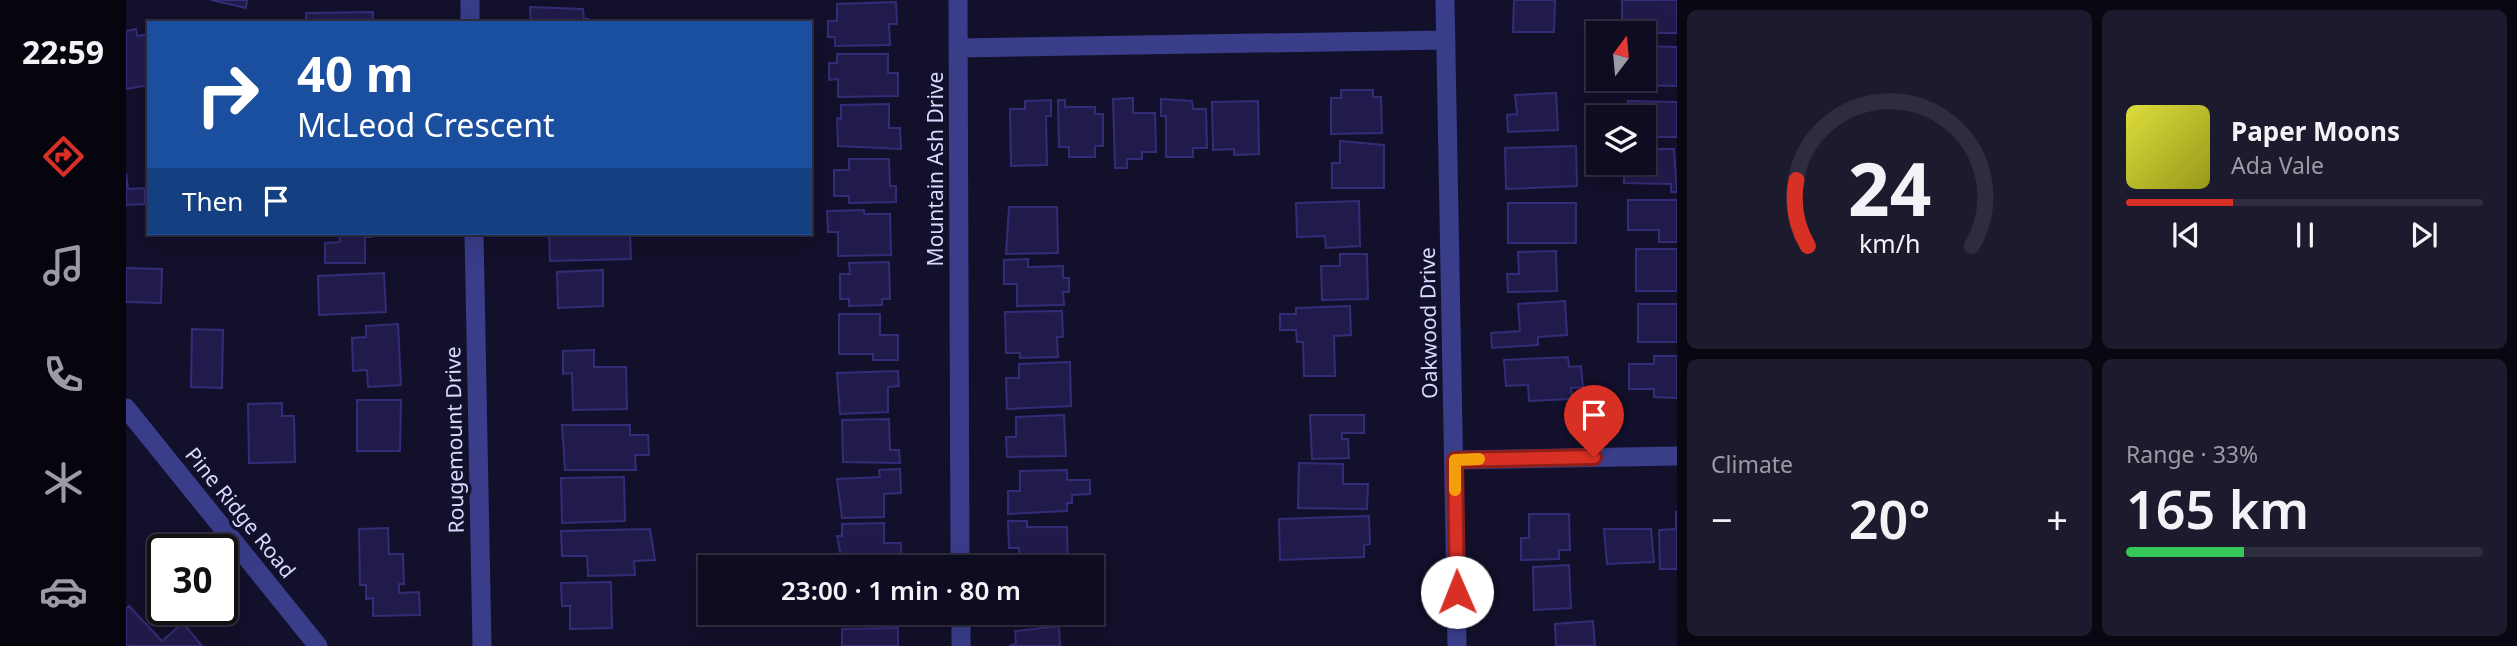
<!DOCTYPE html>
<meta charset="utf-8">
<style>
body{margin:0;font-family:"Noto Sans",sans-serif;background:#1c1a2d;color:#f1f3f6;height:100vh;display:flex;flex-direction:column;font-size:26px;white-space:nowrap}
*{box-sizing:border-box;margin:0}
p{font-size:23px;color:#9b9ba5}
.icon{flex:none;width:38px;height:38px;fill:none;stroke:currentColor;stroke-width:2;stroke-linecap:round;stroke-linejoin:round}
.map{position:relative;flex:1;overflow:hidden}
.sheet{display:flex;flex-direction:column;gap:10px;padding:10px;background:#080712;width:840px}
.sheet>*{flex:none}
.guide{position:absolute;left:21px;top:21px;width:665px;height:214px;border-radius:0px;box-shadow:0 7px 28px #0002,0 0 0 2px #2e2c3e;background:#1a4fa0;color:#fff;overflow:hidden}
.needle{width:46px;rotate:16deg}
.buttons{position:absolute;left:1460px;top:21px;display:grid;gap:14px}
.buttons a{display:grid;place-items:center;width:70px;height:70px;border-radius:0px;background:#0e0c20;box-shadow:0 7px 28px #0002,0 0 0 2px #2e2c3e;font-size:35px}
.speed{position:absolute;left:21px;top:534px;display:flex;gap:14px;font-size:35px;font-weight:700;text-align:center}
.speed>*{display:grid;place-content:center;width:91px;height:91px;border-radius:50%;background:#0e0c20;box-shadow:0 7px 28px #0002,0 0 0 2px #2e2c3e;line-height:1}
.speed .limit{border:4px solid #111;border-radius:10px;background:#fff;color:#111}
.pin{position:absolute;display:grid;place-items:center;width:60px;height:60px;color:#fff;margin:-72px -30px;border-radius:50% 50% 50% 0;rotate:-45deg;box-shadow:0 0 7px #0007}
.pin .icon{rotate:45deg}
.me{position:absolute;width:77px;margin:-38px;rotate:359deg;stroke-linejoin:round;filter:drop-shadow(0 0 5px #0008)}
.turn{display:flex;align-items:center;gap:24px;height:147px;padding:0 35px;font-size:32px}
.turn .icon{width:91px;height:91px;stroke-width:2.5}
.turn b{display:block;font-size:49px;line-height:60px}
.then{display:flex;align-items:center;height:66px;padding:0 35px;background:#0003;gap:14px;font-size:26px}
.big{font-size:52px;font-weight:600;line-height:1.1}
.sheet .card{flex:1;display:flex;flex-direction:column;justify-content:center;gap:10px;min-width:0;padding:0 24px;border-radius:10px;background:#1c1a2d}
.sheet .dial{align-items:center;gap:0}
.dial svg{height:182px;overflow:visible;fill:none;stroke:#2e2c3e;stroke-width:7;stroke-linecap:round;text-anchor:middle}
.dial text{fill:#f1f3f6;stroke:none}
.song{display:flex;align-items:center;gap:21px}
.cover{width:84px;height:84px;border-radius:10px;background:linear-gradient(135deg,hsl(60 70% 55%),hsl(60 70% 35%))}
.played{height:7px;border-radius:4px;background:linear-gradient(90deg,#d93025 30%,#2e2c3e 30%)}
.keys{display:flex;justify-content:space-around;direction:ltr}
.heat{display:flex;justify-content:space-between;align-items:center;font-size:38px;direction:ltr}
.charge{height:10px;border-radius:5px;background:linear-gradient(90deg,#34c759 33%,#2e2c3e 0)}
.sheet .tiles{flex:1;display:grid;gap:10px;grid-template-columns:repeat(2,1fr)}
.trip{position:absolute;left:572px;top:555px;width:406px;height:70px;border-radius:0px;background:#0e0c20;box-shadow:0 7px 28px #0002,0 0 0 2px #2e2c3e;font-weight:600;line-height:70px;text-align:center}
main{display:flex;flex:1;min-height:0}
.tab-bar{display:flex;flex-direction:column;width:126px;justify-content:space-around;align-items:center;background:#06050d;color:#9b9ba5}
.tab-bar .icon{width:49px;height:49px}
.tab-bar .active{color:#d93025}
.tab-bar b{font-size:32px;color:#f1f3f6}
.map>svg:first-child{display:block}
</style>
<main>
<nav class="tab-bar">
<b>22:59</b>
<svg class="icon active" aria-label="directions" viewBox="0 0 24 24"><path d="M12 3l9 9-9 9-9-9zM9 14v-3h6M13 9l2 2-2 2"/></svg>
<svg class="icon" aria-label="music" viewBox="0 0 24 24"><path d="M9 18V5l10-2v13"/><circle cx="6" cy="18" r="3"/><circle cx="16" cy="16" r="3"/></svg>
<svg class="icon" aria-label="phone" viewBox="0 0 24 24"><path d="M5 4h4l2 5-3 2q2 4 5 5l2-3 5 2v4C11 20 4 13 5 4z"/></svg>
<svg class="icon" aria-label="climate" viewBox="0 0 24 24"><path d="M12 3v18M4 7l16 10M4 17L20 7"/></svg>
<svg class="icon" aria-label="car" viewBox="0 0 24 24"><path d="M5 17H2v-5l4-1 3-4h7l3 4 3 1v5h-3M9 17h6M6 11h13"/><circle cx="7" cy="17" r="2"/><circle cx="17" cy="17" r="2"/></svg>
</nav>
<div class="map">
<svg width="1551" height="646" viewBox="0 0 1551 646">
<rect width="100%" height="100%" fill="#12102a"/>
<path fill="#211b4b" stroke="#352c78" stroke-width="2" d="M85,0H121L120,8Z
M1388,0H1429L1428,32H1387Z
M1496,0H1551V33H1496Z
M770,2L771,24H763L764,45L709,46V37H702V21H711V4Z
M404,7L457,9L458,19H462V23H405Z
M247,12V23H180V13Z
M10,29L11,36L23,34V85L0,89V31Z
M1517,46L1551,47V86L1498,85V79H1517Z
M711,54H762V73H772V96L712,97V79L703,80V63H711Z
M1215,90H1247V97H1255L1256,133L1205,134V98H1215Z
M1430,93L1432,130L1382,132L1381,115L1391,114L1389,95Z
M1007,98V113H1029L1030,152H1016V159H1001V168H989L987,99Z
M1035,99L1066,101L1067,109H1080L1081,148H1067V157H1040V116H1035Z
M925,100V116H920L921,165L885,166L884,109H899V101Z
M932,100H939V107H969V114H977V146H969V157H943V147H933Z
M1132,101L1133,154L1108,155V149L1087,150L1086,102Z
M1502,101L1551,102V137H1517V117H1501Z
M763,104V128H774L775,149L712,146L711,118L715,119V105Z
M1214,141L1258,145V188H1206V163H1214Z
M1450,146L1451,186L1380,189L1379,148Z
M1517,149H1548L1551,192H1545V184L1498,183V163H1517Z
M723,159H763L764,186H770V202L723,203V196H708V170H723Z
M0,173L2,189L19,188V204L0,205Z
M1502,200H1551V242H1533V230H1502Z
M1233,201L1234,246L1200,248L1199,236L1171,237L1170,203Z
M1382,203H1450V243H1382Z
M883,207H931L932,253L880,254Z
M738,210V214H764L765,255L712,256V232H702L701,211Z
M213,233H245V237H239V263H199V243L214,242Z
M423,233H504L505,259L424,261Z
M1510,249H1551V291H1510Z
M1430,251L1431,291L1382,292L1381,274H1393L1392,252Z
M1214,254H1241L1242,299L1196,300L1195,266H1214Z
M902,259V267L937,266V278H943V292H937L938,305L891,306V284H878V260Z
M763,262L764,299H756V305L723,306V299H714V274H724L723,263Z
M0,268L36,269L35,303L0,302Z
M477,270V306L432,308L431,272Z
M258,273L260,312L193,315L192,276Z
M1439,301L1441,335L1412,337V345L1366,348L1365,333L1394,331L1392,304Z
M1512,304H1551V342H1512Z
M1224,306L1225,335L1208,336L1209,376H1178L1177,342H1171L1170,330H1154V314H1170V308Z
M936,311L937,337H931L932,357L894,358V353H880L879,312Z
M713,314H754V335H772V360H747V354H713Z
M272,324L275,385L242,387L241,370L227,371L226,338L240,337V326Z
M66,329L97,330L96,388L65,387Z
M468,350V367H500L501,409L447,410L446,373L437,374V351Z
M1528,356H1551V398L1528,397V389H1503V364H1528Z
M1442,357L1443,367L1455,366L1457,387L1445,388L1446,399L1403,401L1402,385L1380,386L1378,360Z
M944,362L945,406L881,409L880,378H893V364Z
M772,371L773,386L762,387V412L714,414L711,373Z
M231,400H275L274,451H231Z
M156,403V416H168L169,462L123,463L122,404Z
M938,415L940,456L881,457L880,437H890V417Z
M1184,415H1238V433H1216V439H1222L1223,458L1186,459Z
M763,419L764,450H773L774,463L717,462L716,420Z
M436,425H504V435H522L523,455H509L510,470H439Z
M1173,463L1217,464V484H1242L1241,509L1172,508Z
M774,469L775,493L758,494V517L716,518L711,479L754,477L753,470Z
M941,470V480H964V494L946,495V503H941V511L882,514V491H894V471Z
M498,477L499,521L436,523L435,478Z
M1550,512H1551V569H1534L1533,530L1550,529Z
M1403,514H1443L1444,550H1433V559L1395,560V538H1403Z
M1243,516L1244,544L1238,545V557L1154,560L1153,519Z
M882,521H901V527H941L942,567H893V548H883Z
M758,523V543H775L776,567H749V562H716L711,536H716V524Z
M262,528L263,554H277L278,584H273V593L293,592L294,615L247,616V598L240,599V585H234L233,529Z
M524,529L529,560L508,561L509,575L462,576L461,556H436L435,531Z
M1478,529H1525L1528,562L1481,564Z
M1443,565L1445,608L1408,610L1407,567Z
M485,582L486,628L444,629V606H436L435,583Z
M3,606L36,641L57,623L76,646H0V609Z
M730,612H770V621L730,622Z
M889,612H944V619L889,621Z
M1467,621L1469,646H1430L1429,624Z
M933,626L934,646H883L890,644L889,631Z
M772,628V646H716V629Z"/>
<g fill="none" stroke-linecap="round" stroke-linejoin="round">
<path stroke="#393d8a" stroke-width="19" d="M344,0V23
M832,0L834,567
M1319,0L1331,646
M833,48L1320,40
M348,233L356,646
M0,408L192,646
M1329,460L1551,456
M835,612V646"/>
</g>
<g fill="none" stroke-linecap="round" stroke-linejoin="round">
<g stroke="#8d1f18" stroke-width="18">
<path id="route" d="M1331,592L1329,460L1468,457"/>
</g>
<use href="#route" stroke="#d93025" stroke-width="12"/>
<path stroke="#f59e0b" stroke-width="12" d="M1329,490V460L1353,459"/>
</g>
<g text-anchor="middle" stroke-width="7" stroke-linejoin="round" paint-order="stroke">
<g font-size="21" fill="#dad8ff" stroke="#12102a">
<text transform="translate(810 169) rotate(-90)" y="7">Mountain Ash Drive</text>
<text transform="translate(1303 323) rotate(-91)" y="7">Oakwood Drive</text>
<text transform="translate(329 440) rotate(-91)" y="7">Rougemount Drive</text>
<text transform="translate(114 513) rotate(51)" y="7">Pine Ridge Road</text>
</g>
</g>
</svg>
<div class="buttons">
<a><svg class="needle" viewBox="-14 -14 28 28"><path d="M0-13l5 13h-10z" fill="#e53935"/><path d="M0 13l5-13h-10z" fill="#9b9ba5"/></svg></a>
<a><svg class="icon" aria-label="layers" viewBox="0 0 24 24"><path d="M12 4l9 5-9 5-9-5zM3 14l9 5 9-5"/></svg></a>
</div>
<div class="speed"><div class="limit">30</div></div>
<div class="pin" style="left:1468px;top:457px;background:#d93025"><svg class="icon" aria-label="arrive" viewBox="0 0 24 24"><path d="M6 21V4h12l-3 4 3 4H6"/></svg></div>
<svg class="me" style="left:1331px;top:592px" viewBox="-20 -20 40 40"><circle r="19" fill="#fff"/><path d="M0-13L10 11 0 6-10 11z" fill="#d93025"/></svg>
<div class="trip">23:00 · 1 min · 80 m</div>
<div class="guide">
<div class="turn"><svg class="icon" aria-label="right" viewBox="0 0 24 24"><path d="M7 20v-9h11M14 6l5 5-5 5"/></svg><div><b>40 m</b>McLeod Crescent</div></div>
<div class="then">Then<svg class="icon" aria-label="arrive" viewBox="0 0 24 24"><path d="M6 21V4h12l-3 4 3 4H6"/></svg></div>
</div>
</div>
<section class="sheet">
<div class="tiles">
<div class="card dial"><svg viewBox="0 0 100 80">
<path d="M14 69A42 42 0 1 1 86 69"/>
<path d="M14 69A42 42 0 0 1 9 40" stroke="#d93025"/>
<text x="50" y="56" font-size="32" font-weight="700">24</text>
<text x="50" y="72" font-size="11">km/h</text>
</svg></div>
<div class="card">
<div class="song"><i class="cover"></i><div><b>Paper Moons</b><p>Ada Vale</p></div></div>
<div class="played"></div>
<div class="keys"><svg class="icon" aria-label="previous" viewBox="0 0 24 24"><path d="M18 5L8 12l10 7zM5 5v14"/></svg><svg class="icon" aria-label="pause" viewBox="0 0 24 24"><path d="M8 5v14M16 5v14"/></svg><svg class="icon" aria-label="next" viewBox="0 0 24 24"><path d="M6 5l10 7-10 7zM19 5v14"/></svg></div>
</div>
<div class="card"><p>Climate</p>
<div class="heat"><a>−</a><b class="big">20°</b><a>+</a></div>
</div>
<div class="card"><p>Range · 33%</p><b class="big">165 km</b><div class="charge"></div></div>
</div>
</section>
</main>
